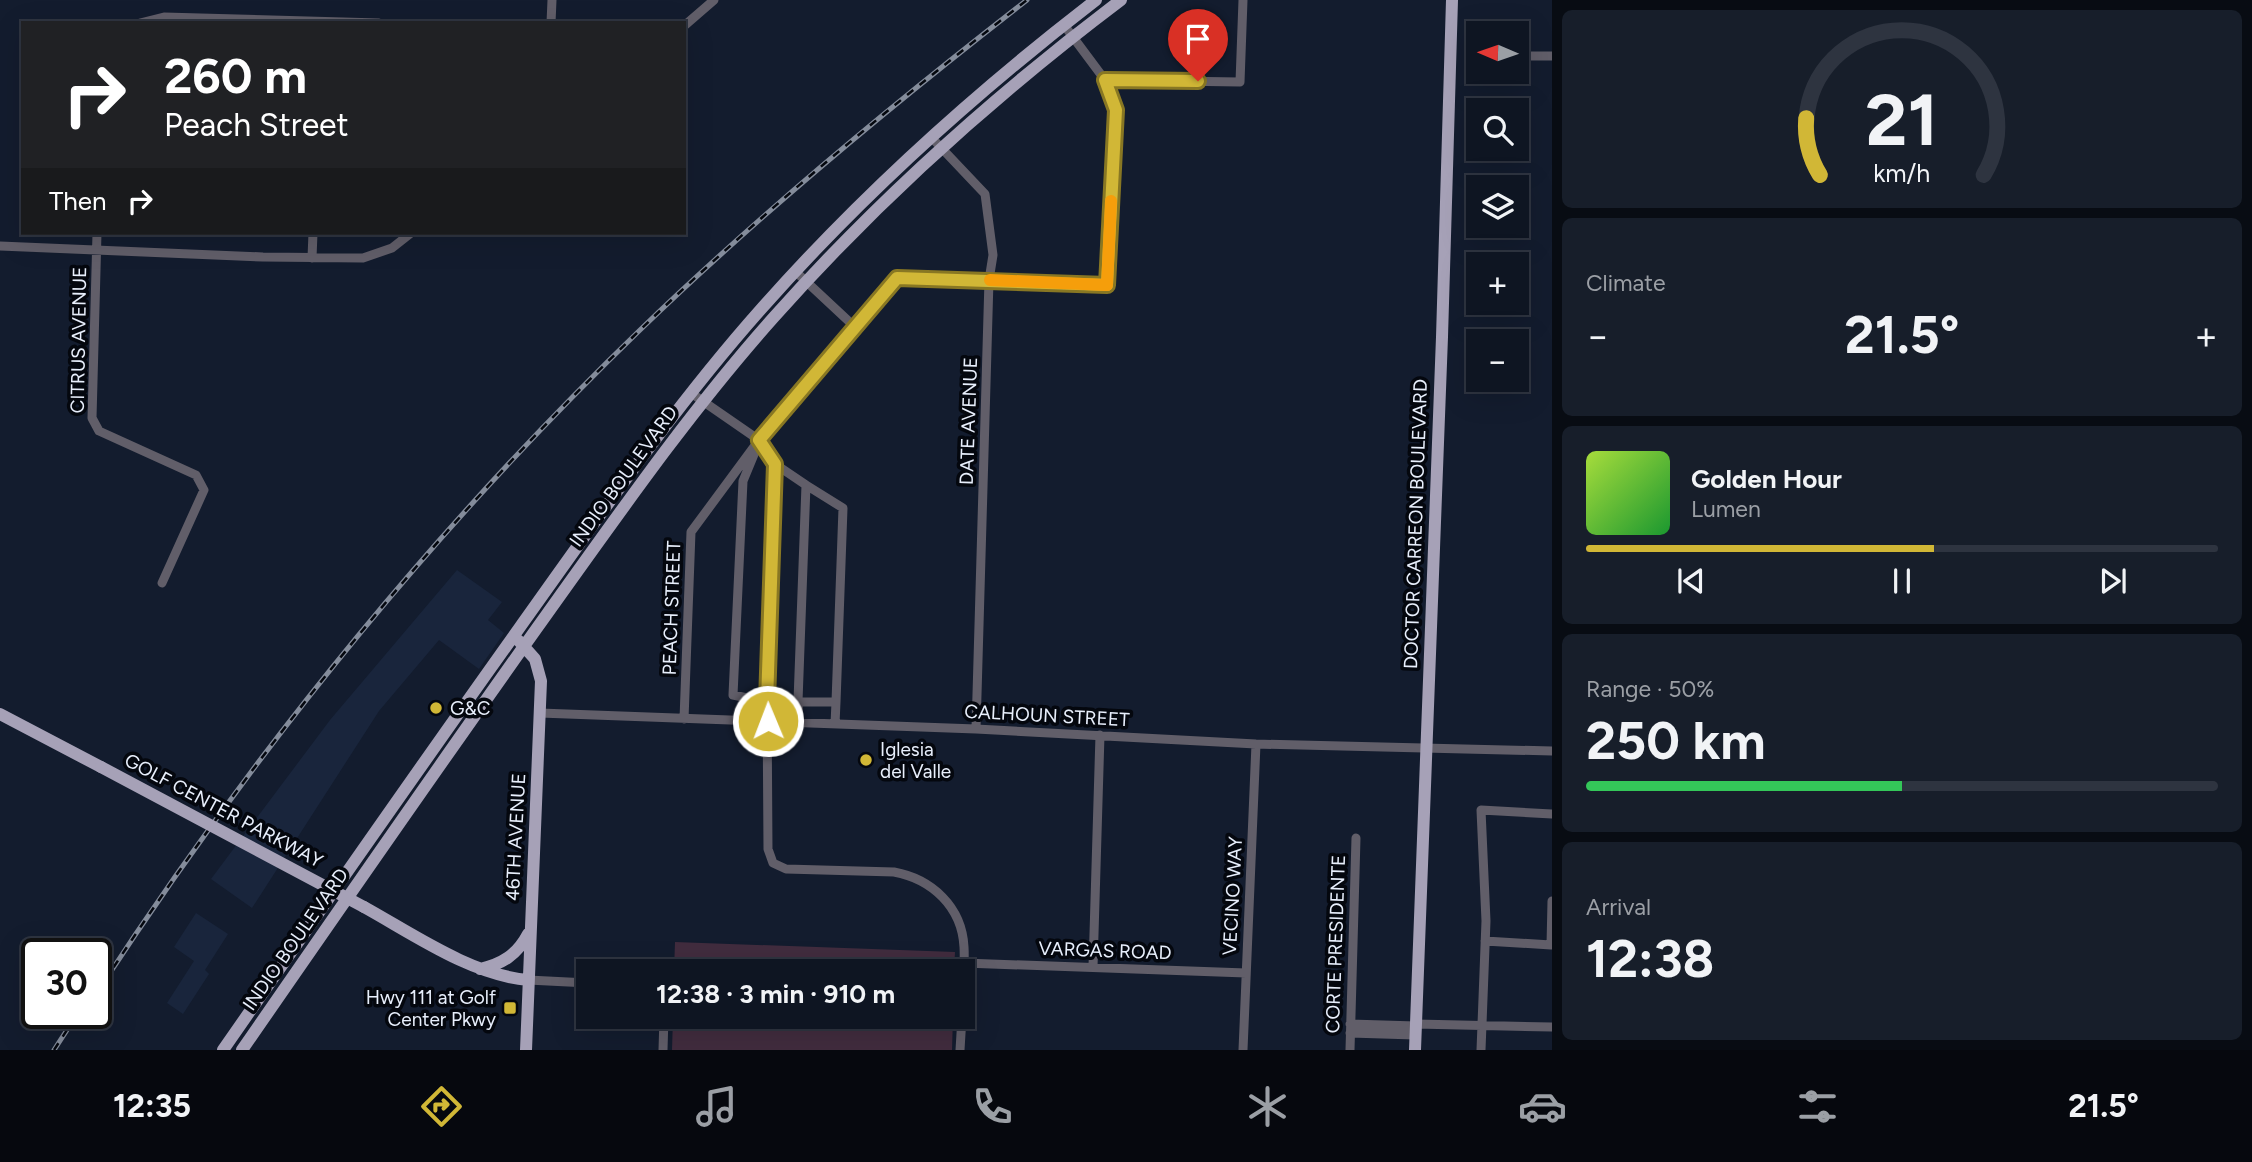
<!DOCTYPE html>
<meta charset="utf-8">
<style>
body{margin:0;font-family:Figtree,sans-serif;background:#171e2a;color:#f1f3f6;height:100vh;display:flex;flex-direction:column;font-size:26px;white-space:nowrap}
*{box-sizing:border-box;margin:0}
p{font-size:23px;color:#9b9fa5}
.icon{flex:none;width:38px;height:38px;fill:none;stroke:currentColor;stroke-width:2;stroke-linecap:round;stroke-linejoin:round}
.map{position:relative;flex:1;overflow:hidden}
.panel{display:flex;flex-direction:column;gap:10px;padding:10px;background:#080c13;width:700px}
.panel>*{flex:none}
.hud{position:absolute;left:21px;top:21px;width:665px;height:214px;border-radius:0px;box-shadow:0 7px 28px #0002,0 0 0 2px #2e3440;background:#202124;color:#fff;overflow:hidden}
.needle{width:46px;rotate:272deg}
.buttons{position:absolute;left:1466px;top:21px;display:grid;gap:14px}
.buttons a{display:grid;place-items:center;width:63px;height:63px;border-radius:0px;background:#0e1522;box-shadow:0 7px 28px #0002,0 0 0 2px #2e3440;font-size:35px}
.speed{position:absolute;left:21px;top:938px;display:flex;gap:14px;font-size:35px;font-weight:700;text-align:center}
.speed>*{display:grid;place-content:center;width:91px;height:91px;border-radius:50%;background:#0e1522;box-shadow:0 7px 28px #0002,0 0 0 2px #2e3440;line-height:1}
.speed .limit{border:4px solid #111;border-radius:10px;background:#fff;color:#111}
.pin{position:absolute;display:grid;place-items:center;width:60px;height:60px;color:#fff;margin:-72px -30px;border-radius:50% 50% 50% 0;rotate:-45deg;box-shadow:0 0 7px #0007}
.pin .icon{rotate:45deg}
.me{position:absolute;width:77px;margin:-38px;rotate:359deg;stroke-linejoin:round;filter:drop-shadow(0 0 5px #0008)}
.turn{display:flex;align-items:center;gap:24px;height:147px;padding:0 28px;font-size:32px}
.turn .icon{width:91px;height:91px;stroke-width:2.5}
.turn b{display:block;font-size:49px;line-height:60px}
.then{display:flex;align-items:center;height:66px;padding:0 28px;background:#0003;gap:14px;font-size:26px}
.big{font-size:52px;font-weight:700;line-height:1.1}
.panel .tile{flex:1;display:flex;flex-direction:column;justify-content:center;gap:10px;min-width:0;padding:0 24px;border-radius:10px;background:#171e2a}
.panel .dial{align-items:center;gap:0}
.dial svg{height:182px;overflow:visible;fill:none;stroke:#2e3440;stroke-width:7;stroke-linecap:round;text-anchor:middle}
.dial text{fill:#f1f3f6;stroke:none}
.song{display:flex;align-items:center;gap:21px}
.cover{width:84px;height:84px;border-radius:10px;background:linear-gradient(135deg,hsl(80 70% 55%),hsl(130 70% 35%))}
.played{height:7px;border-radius:4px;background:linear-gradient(90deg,#d1b736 55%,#2e3440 55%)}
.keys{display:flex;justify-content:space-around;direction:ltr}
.heat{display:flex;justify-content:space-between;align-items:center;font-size:38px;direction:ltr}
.charge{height:10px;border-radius:5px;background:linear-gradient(90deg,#34c759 50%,#2e3440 0)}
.trip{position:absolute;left:576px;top:959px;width:399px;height:70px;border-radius:0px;background:#0e1522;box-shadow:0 7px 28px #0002,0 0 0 2px #2e3440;font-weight:700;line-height:70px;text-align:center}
.tab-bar{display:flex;height:112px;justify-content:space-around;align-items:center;background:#06080e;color:#9b9fa5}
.tab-bar .icon{width:49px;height:49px}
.tab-bar .current{color:#d1b736}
.tab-bar b{font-size:32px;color:#f1f3f6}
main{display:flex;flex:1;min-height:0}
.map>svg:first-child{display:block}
</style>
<main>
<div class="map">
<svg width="1552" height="1050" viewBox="0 0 1552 1050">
<rect width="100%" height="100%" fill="#131c2e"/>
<path fill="#19253c" d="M457,570L502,602L488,620L504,633L479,669L439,640L379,711L252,908L211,879L330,720Z
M196,913L228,934L205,970L209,974L183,1014L167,1003L194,961L174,947Z"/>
<path fill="#412c3e" d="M675,942L955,952L954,971H674Z
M673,1017H953L952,1050H672Z"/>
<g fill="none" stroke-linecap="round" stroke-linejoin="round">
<path stroke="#615e69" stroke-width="9" d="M140,23L164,17L379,23
M551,23L552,0
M684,26L714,0
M1479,55H1471L1472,31L1506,33
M1517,56H1552
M1105,80L1240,82L1243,0
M931,137L985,194L993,255L989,280L976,729
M97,233L92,418L99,431L196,475L204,490L162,583
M0,246L263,257L363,258L392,248L411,233
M312,258L313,233
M796,272L856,328
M691,393L759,440L775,464L806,485L798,701L799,722
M755,452L743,481L733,695L767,702H836L843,508L806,485
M775,464L767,702L768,849L773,863L786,869L894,872C932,879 962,907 964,947C965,963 963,981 962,997
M540,713L976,729L1256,744L1552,751
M684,719L691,532L759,440L897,278L1107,285L1116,110L1105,80L1064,25
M835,724L836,702
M1485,941L1551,945L1552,901
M964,963L1246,973
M1093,967L1100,735
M528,980L588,983
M1350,1024L1416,1026
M1416,1024L1552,1027
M1350,1033L1415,1035
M663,1050L664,1017
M960,1050L962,1017
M1243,1050L1256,744
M1350,1050L1356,838
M1481,1050L1486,921L1481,810L1552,814"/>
<path stroke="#a6a1b7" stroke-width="12" d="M519,641L535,659L541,681L526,1050
M0,714L101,767
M364,907C413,934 471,975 528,980
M480,969C502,964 517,955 528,934
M223,1050C321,909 420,767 520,627C598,518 673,408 762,308C863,194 975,93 1096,0
M242,1050C343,904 444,758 547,614C620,512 691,410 774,317C879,199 995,95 1121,0
M1415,1050L1442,337L1452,0"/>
<g stroke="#848c9b" stroke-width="5">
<path id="rail" d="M96,994C252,754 434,529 640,330C762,212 893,104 1027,0
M54,1050L78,1013"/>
</g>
<use href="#rail" stroke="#04070e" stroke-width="2.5" stroke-dasharray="8" stroke-linecap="butt"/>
<path stroke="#a6a1b7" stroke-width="12" d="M101,767L364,907"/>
</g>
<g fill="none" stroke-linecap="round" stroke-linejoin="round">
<g stroke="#887723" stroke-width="18">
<path id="route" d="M768,721L767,702L775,464L759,440L897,278L1107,285L1116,110L1105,80L1198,81"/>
</g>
<use href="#route" stroke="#d1b736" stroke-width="12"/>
<path stroke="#f59e0b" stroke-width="12" d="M990,280L1107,285L1111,201"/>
</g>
<g fill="#d1b736" stroke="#04070e" stroke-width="2.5">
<circle cx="436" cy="708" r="7"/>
<circle cx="866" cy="760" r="7"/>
<rect x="503" y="1001" width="14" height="14" rx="3.5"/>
</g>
<g text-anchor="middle" stroke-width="7" stroke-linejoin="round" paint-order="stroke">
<g font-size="19" fill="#e8effc" stroke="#04070e">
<text transform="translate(78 340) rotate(-89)" y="7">CITRUS AVENUE</text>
<text transform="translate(968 421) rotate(-88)" y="7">DATE AVENUE</text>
<text transform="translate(623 476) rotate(-54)" y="7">INDIO BOULEVARD</text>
<text transform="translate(1415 524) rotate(-88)" y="7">DOCTOR CARREON BOULEVARD</text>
<text transform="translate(671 608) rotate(-88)" y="7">PEACH STREET</text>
<text transform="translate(1047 715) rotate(3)" y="7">CALHOUN STREET</text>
<text transform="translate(224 810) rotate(28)" y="7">GOLF CENTER PARKWAY</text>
<text transform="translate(515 837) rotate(-87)" y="7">46TH AVENUE</text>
<text transform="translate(1232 896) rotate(-87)" y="7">VECINO WAY</text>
<text transform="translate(295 939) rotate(-55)" y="7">INDIO BOULEVARD</text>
<text transform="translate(1335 944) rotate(-88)" y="7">CORTE PRESIDENTE</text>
<text transform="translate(1105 950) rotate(2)" y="7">VARGAS ROAD</text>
</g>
<g font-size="19" fill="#e8effc" stroke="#04070e" text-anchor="start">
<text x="450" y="715">G&amp;C</text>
<text x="880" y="756">Iglesia<tspan x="880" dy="22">del Valle</tspan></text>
<text x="496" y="1004" text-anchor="end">Hwy 111 at Golf<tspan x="496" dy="22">Center Pkwy</tspan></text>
</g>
</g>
</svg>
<div class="buttons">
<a><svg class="needle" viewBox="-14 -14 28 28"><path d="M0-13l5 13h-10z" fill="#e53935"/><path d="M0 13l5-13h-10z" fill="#9b9fa5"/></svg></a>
<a><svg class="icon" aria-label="search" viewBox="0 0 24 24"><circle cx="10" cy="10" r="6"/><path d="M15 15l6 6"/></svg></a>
<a><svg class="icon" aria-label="layers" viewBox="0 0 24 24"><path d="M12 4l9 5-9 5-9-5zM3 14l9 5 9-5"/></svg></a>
<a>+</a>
<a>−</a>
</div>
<div class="speed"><div class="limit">30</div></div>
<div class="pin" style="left:1198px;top:81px;background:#d93025"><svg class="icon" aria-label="arrive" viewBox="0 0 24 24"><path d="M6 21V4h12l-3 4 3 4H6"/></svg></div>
<svg class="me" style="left:768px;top:721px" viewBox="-20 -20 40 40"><circle r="17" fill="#d1b736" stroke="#fff" stroke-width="3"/><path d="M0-11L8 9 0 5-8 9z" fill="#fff"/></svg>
<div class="trip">12:38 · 3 min · 910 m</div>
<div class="hud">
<div class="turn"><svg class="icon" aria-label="right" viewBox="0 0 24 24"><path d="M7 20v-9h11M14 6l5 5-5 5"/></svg><div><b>260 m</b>Peach Street</div></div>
<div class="then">Then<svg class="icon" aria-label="right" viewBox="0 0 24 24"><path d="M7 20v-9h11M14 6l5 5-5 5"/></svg></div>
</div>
</div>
<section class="panel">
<div class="tile dial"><svg viewBox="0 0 100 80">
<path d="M14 69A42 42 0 1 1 86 69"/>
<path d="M14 69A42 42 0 0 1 8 44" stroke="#d1b736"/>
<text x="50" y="56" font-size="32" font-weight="700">21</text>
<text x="50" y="72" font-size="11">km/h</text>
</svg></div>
<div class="tile"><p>Climate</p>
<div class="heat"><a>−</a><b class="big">21.5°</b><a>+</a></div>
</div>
<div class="tile">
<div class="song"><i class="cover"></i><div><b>Golden Hour</b><p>Lumen</p></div></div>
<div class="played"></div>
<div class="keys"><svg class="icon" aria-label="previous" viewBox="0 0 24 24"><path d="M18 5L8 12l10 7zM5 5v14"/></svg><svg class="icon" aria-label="pause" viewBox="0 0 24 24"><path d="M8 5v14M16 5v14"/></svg><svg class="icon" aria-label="next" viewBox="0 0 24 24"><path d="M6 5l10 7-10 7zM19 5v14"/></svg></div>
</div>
<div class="tile"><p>Range · 50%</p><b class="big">250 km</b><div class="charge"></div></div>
<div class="tile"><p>Arrival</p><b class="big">12:38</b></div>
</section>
</main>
<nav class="tab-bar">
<b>12:35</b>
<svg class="icon current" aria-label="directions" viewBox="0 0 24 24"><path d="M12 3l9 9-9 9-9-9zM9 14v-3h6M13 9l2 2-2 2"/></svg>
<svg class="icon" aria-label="music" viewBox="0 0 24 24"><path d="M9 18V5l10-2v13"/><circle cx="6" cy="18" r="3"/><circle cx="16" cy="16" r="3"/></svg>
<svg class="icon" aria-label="phone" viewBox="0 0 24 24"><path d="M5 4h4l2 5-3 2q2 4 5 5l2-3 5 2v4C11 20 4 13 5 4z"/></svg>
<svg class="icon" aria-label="climate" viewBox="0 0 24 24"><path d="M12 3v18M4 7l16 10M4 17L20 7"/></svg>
<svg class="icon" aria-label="car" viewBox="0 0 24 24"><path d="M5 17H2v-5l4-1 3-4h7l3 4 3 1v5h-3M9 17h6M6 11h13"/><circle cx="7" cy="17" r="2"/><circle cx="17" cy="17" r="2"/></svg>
<svg class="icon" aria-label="filters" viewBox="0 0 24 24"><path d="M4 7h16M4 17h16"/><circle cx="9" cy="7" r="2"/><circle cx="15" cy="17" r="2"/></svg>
<b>21.5°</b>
</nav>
